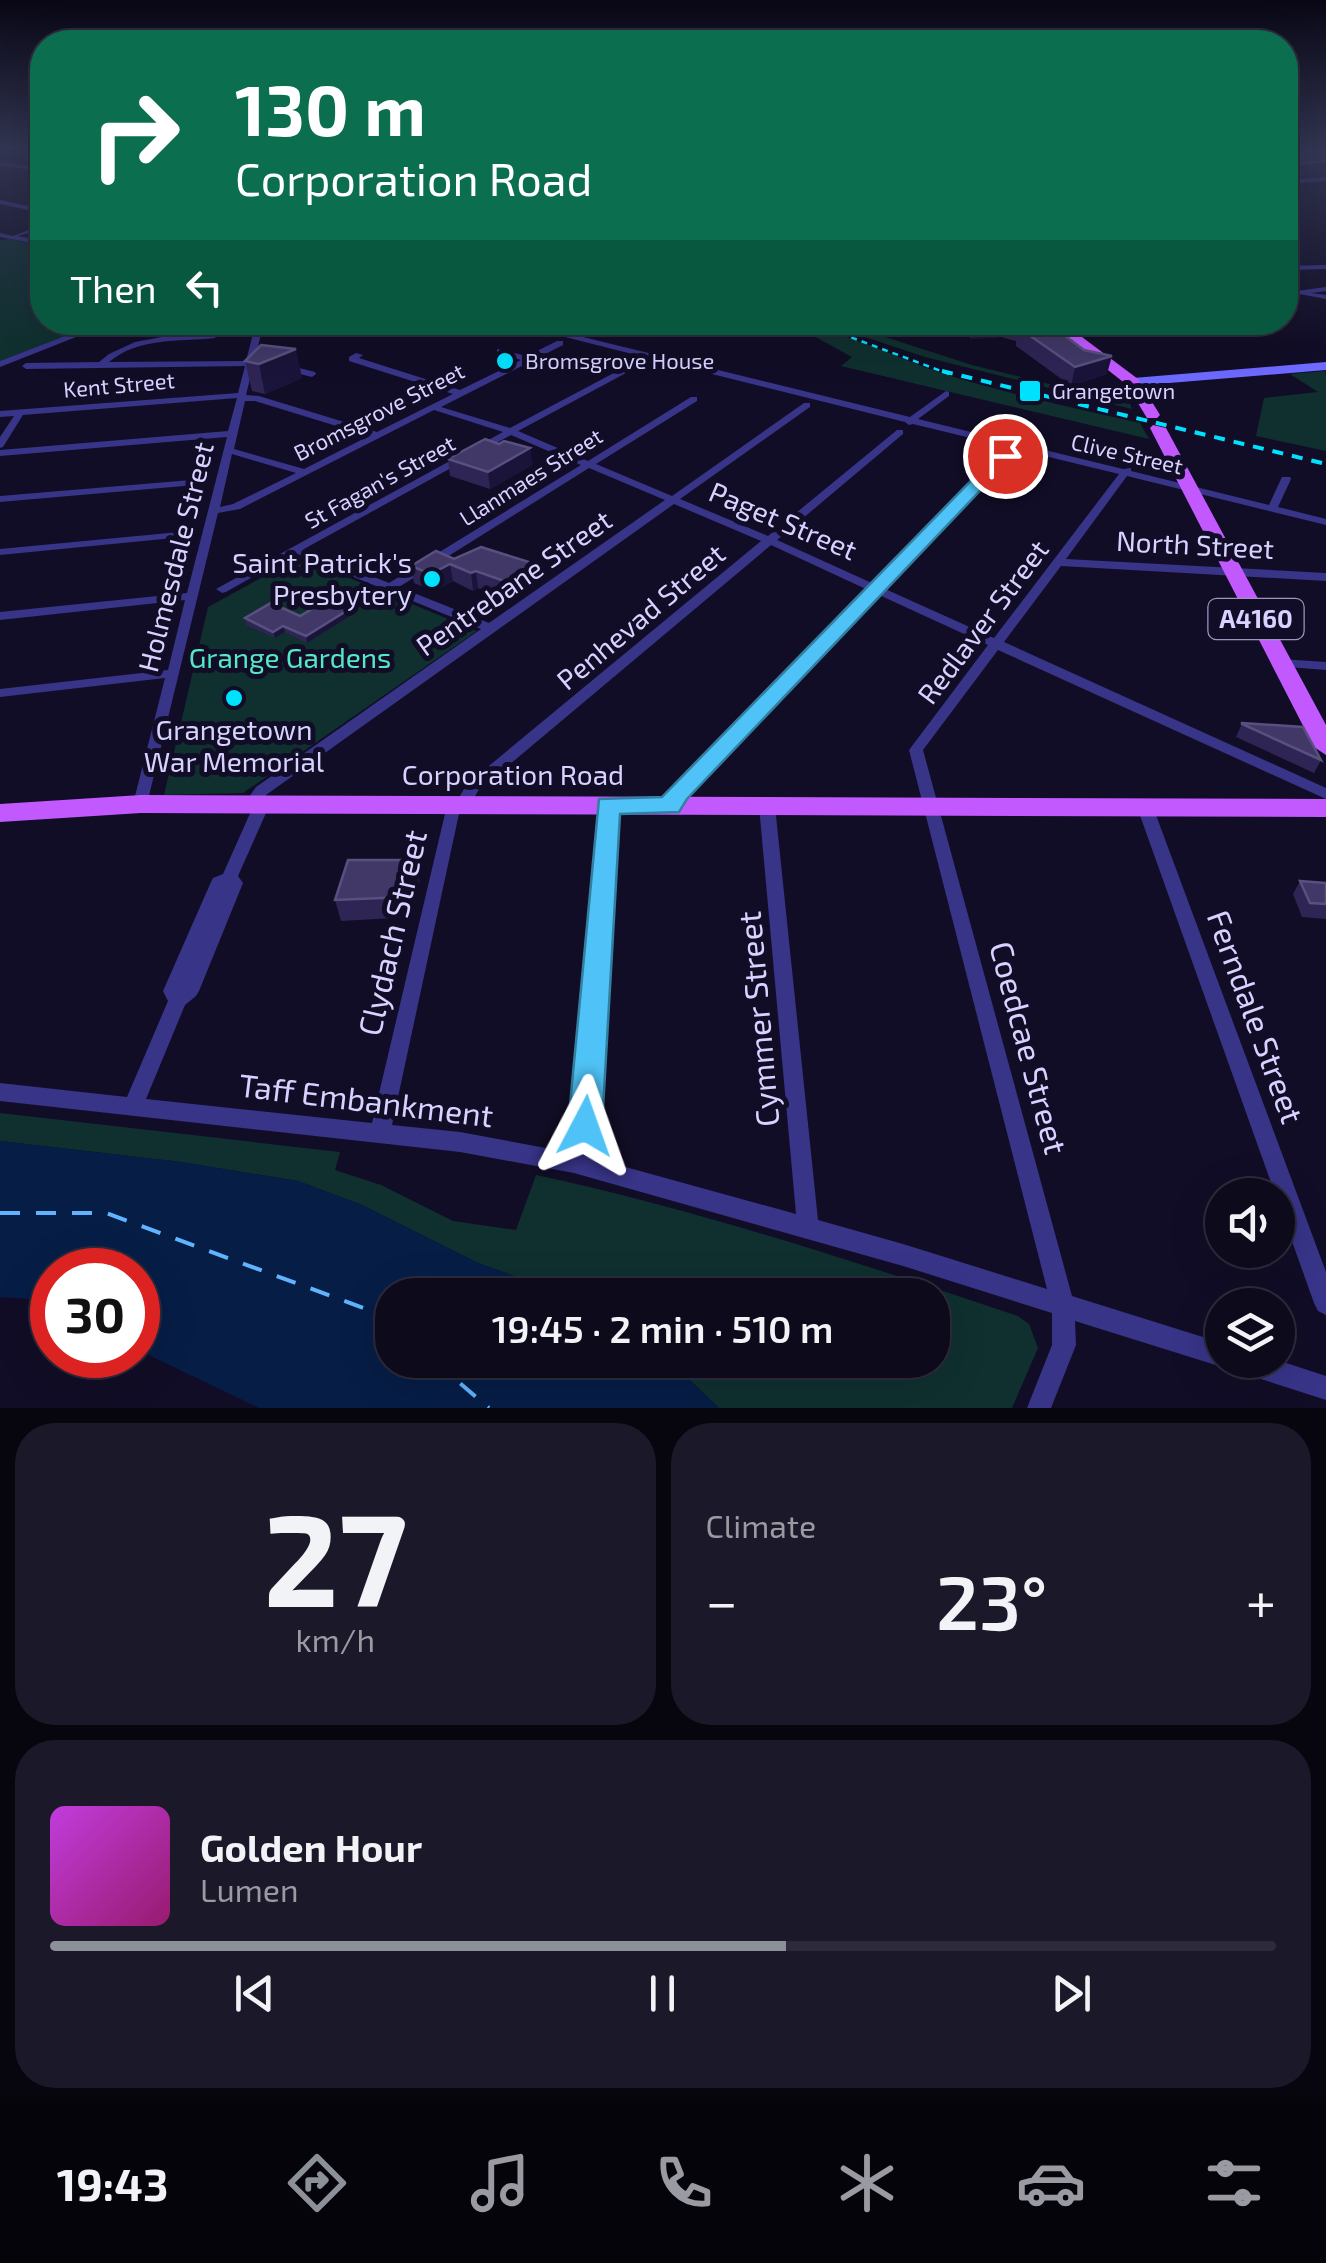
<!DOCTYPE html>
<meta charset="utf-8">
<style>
body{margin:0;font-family:"Exo 2",sans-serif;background:#1b1829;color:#f1f3f6;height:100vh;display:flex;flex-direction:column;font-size:38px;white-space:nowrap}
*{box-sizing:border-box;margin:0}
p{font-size:32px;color:#9a9aa3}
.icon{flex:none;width:55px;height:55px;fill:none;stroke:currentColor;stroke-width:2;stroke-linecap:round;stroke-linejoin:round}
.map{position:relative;height:1408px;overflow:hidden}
.details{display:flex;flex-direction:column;gap:15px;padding:15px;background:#07060f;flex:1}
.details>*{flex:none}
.guide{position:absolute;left:30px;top:30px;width:1268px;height:305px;border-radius:40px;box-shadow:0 10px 40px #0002,0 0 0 2px #2d2b3b;background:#0b6e4f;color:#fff;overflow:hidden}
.fabs{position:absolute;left:1205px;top:1178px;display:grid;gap:20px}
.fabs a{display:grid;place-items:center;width:90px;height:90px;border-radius:50%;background:#0d0a1c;box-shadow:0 10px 40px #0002,0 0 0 2px #2d2b3b;font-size:50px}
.speed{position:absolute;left:30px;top:1248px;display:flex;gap:20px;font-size:50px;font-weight:700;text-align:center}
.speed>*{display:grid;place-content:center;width:130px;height:130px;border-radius:50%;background:#0d0a1c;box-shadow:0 10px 40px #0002,0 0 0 2px #2d2b3b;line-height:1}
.speed .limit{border:15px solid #d22;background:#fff;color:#111}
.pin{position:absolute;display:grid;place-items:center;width:85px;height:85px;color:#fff;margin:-42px;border:5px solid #fff;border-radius:50%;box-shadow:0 2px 10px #0007}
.me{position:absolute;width:110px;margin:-55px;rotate:4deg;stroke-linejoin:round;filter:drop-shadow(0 0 8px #0008)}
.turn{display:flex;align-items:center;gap:35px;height:210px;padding:0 40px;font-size:45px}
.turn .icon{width:130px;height:130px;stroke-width:2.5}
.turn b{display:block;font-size:70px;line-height:85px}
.then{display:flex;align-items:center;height:95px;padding:0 40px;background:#0003;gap:20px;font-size:38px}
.big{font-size:75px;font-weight:600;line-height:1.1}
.details .tile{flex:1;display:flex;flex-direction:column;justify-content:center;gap:15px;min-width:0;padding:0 35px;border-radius:40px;background:#1b1829}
.details .dial{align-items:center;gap:0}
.dial b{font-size:130px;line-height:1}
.song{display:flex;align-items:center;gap:30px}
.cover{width:120px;height:120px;border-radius:15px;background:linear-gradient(135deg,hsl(290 70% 55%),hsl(320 70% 35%))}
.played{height:10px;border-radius:5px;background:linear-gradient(90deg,#8c9099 60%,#2d2b3b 60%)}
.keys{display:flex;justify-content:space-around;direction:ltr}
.heat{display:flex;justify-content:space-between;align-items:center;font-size:55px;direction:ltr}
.details .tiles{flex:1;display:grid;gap:15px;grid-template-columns:1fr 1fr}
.tile:last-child{grid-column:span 2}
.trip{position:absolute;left:375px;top:1278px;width:575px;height:100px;border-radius:40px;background:#0d0a1c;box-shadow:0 10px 40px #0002,0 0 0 2px #2d2b3b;font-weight:600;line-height:100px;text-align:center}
.dock{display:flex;height:160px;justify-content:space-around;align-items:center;background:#05040b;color:#9a9aa3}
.dock .icon{width:70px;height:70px}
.dock .current{color:#8c9099}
.dock b{font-size:45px;color:#f1f3f6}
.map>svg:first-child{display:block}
</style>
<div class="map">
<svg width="1326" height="1408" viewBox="0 0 1326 1408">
<rect width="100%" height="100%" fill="#110d26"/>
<path fill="#0f302f" d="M10,239L42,246V322L102,323L0,361V240Z
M790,323C821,322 908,362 944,374C1008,394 1074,408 1140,423L1149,439L841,366L852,357Z
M823,323H842L972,365L1130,404L1132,409L925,357Z
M1326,371V451L1256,436L1264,398L1318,392L1290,374Z
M299,557L477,631L243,793L164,795L208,607Z
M0,1113L340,1152L335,1170L381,1185L453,1221L516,1230L536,1175C699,1210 859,1263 1018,1316L1029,1324L1038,1348L1012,1408H719L669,1360H932V1295H568L478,1263L362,1205L298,1181L181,1162L0,1141Z"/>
<path fill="#061d46" d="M0,1141L181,1162L298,1181L362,1205L478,1263L568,1295H392V1360H669L719,1408H259L138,1350V1270H52V1309L30,1299L0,1297Z"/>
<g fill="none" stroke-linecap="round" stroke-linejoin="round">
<path stroke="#60b4ff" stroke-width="4" stroke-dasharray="20 16" stroke-linecap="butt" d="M0,1213H106L377,1313L392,1326
M433,1360L489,1408"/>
<path fill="#383488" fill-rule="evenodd" d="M0,162L42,168V171L0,166Z
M1326,177V181L1285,184V180Z
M0,200L42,209V213L0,204Z
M42,225V229L18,236L42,241V245L0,237V233L13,236Z
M1326,265V269L1285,270V266Z
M1326,287V291L1311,293L1326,295V299L1289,292Z
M102,322H114L0,367V361Z
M161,322H196L115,331L111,329L115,327Z
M213,322H221L215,338C178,342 139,337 109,362L246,361L256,322H264L246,395L259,396L377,432L453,394L349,361V357L356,353L363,355L359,358L460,390L521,360L497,353V349L527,356L557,341H563V345L441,407L510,428L644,357L506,322C527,322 545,331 565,333C579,335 591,322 606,322L579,336L910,417L946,391L949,392V396L918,419L1123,469L1131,468V471L1269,505L1282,477H1290L1291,479L1278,507L1326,519V525L1127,476L1066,559L1326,573V581L1061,566L1004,642L1326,788V799L998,650L923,750L1072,1296L1222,1343V1360H1277L1326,1376V1400L1239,1372L1230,1369L1229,1364L1222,1367L1075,1321L1076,1345L1051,1408H1027L1052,1345V1313L903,1266L574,1173L460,1152L0,1101V1083L127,1097L168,1001L163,991L211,882L213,878L223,874L252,809L247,808L244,804L256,787L481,629L295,553L226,592L222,593L216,589L503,432L434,410L240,509L218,513L146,808H136L133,804L165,678L0,697V689L168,670L185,600L0,620V612L187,593L227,437L0,456V450L228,431L237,398L23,415L3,447L0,448V437L14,416L0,417V411L238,393L245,366L26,369L22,366L26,363L99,362L109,354L135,342L167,336L209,334ZM652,359L905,422L909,425L913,424L1119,474L994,638L883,588L1008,458V454H1002L874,584L777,540L903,434V430H897L768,536L680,499L810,407V403H804L672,496L596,464L697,401V397H691L588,461L518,431ZM245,401H255L369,436L304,469L234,449ZM511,435L581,465L389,583L304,549ZM232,454L296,473L233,504L220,507ZM589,468L665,500L489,623L399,587ZM674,504L761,541L467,784L457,801H448L372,1123L146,1099L185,1005L196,996L199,991L243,883L238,876L270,804L263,799L266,795ZM771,545L868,590L671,790L663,806L666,810H676L683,796L877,594L988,645L909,750L1047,1289L903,1244L818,1220L775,806L772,802H762L759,806L796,1214L593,1158L616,805L613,801H603L600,805L573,1153L460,1132L392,1125L460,809H468L478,791Z
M300,322H311L303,326H300Z
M426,322H441L467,331L463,333Z
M726,322H741L753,327L749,329Z
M283,364L315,372L316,374L312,377L280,369V365Z
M203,479L208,482L207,484L0,502V496Z
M190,531L194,532V536L0,555V549Z
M1280,659L1326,662V670L1275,666L1273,663L1275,660Z
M1145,802L1150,803L1153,807L1326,1272V1315L1318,1311L1314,1303L1137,807L1140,803Z"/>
<path fill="#6e69ff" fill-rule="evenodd" d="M1326,362V370L1133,386L1127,382L1133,378Z"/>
<path fill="#c259ff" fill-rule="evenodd" d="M1047,322H1062L1138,379L1160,415L1157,418H1147L1127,385Z
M1153,425L1166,428L1326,725V755L1314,747L1150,428Z
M141,795L1326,799V817L141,813L0,822V804Z"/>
<path stroke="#00e1fd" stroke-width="2.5" stroke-dasharray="6 5" stroke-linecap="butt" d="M810,322L949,374"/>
<path stroke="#00e1fd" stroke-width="4" stroke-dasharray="11 9" stroke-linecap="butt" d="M942,371L1326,464"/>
</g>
<path fill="#2f2555" d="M1,148H42V155Z
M952,322H1030L1107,374L1071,386L1016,346V341L1001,337L972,339Z
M261,345L302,378L265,394L252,391L245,361Z
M499,444L530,448L532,465L490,489L450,476L448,459Z
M454,559L534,580L508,599L478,588L473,591L453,581L434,591L414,583L411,566Z
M358,611L307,643L285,632L275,638L246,625L245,618Z
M1242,723L1321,760L1314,773L1236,737Z
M420,881L411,917L341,921L335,900Z
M1300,881L1326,883V919L1302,917L1293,894Z"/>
<path fill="#1b143a" d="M1326,161V173L1285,177V165Z
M975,322H1003L1001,337L972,339Z
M296,349L302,378L265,394L259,364Z
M1112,356L1107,374L1071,386L1075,367Z
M530,448L532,465L490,489L488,472Z
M532,563L534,580L508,599L507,582Z
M450,564L453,581L434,591L431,574Z
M476,571L478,588L473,591L471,573Z
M356,605L358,611L307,643L306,636Z
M283,626L285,632L275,638L273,632Z
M416,860L420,881L411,917L406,897Z"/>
<path fill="#413867" stroke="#58507f" stroke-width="2.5" d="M1285,148H1326V161L1285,165Z
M1016,322H1030L1036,327L1052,326L1084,350L1112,356L1075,367L1019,328L1033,327Z
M261,345L296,349L259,364L245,361Z
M485,439L499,444L504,441L530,448L488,472L448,459Z
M481,547L532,563L507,582L476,571L471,573L450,564L431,574L411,566L436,551L454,559Z
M334,596L356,605L306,636L283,626L273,632L245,618L271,603L300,616Z
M1242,723L1303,727L1321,760L1242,724Z
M348,860H416L406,897L335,900Z
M1300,881L1326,883V904L1310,903Z"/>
<linearGradient id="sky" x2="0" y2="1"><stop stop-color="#090715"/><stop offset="0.43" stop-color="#323552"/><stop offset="1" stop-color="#323552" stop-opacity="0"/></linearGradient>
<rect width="1326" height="345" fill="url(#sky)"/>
<path fill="#4fc3f7" stroke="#337fa1" stroke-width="2.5" d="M999,452L1013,456L687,799L679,812L620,814L602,1126L597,1137L585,1141L573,1137L568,1126L599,799L662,797Z"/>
<g fill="#00e1fd" stroke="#110d26" stroke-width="4">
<circle cx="505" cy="361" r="10"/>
<rect x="1018" y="379" width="24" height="24" rx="5"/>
<circle cx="432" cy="579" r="10"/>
<circle cx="234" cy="698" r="10"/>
</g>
<g text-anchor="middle" stroke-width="10" stroke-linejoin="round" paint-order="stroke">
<g font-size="22" fill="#d7d2ff" stroke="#110d26" text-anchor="start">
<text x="525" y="369">Bromsgrove House</text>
<text x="1052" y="399">Grangetown</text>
</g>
<g font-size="22" fill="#d7d2ff" stroke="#110d26">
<text transform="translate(119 385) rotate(-5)" y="8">Kent Street</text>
<text transform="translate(379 412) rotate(-27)" y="8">Bromsgrove Street</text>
<text transform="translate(1127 454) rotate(13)" y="8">Clive Street</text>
<text transform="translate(531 477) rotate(-32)" y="8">Llanmaes Street</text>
<text transform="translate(380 482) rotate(-29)" y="8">St Fagan's Street</text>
</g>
<rect fill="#110d26" stroke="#9c97be" stroke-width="2.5" x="1208.5" y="599" width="95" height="40" rx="8"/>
<g font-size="25" font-weight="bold" fill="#d7d2ff">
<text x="1256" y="628">A4160</text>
</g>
<g font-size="28" fill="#d7d2ff" stroke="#110d26">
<text transform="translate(783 521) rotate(23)" y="10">Paget Street</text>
<text transform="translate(1195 545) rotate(3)" y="10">North Street</text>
<text transform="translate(176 557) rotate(-76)" y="10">Holmesdale Street</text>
<text transform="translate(514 583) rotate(-35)" y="10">Pentrebane Street</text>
<text transform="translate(641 617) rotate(-40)" y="10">Penhevad Street</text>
<text transform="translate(983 622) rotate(-53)" y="10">Redlaver Street</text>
<text x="513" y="785">Corporation Road</text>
</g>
<g font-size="28" fill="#d7d2ff" stroke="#110d26" text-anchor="end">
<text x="412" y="573">Saint Patrick's<tspan x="412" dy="32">Presbytery</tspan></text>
<text x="234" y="740" text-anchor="middle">Grangetown<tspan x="234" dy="32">War Memorial</tspan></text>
</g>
<g font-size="28" fill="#54e8c5" stroke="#110d26">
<text x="290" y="668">Grange Gardens</text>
</g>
<g font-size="32" fill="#d7d2ff" stroke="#110d26">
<text transform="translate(393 933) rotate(-77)" y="11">Clydach Street</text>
<text transform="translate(1255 1017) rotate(70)" y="11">Ferndale Street</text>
<text transform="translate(759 1019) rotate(-95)" y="11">Cymmer Street</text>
<text transform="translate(1028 1048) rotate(75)" y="11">Coedcae Street</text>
<text transform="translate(366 1101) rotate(7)" y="11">Taff Embankment</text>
</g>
</g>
</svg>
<div class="fabs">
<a><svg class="icon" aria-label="sound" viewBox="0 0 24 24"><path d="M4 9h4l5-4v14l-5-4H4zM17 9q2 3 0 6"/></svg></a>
<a><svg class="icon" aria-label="layers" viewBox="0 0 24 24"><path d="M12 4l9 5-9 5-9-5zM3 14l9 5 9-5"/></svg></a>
</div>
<div class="speed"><div class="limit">30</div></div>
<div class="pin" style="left:1005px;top:456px;background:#d93025"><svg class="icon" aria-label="arrive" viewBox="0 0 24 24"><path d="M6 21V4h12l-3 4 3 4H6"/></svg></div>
<svg class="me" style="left:585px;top:1126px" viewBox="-20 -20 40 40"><path d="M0-17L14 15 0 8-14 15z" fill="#4fc3f7" stroke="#fff" stroke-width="4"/></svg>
<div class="trip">19:45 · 2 min · 510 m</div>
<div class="guide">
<div class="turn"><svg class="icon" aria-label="right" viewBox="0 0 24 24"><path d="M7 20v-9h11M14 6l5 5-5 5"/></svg><div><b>130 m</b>Corporation Road</div></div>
<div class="then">Then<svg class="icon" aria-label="left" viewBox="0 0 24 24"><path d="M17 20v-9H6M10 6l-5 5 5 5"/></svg></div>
</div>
</div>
<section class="details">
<div class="tiles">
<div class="tile dial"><b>27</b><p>km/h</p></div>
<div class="tile"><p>Climate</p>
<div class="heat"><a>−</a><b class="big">23°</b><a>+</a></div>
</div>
<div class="tile">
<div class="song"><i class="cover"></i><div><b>Golden Hour</b><p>Lumen</p></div></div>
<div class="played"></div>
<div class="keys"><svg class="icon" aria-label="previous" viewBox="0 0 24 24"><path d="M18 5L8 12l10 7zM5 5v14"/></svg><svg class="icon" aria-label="pause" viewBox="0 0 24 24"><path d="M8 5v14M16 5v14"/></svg><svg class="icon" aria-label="next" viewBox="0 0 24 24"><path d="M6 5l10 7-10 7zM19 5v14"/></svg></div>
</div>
</div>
</section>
<nav class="dock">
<b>19:43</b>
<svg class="icon current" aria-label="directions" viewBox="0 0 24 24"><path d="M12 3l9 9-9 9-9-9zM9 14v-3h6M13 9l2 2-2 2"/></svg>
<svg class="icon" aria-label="music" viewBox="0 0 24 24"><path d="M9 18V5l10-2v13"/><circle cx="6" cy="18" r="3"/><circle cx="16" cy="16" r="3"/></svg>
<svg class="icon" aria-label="phone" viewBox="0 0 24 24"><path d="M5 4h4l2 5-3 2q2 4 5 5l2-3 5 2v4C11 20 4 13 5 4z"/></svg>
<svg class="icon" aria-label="climate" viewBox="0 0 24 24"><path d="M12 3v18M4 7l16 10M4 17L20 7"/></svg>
<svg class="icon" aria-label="car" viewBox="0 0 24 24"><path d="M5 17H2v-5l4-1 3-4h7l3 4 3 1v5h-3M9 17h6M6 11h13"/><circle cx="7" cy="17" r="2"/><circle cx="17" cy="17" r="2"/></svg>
<svg class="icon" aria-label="filters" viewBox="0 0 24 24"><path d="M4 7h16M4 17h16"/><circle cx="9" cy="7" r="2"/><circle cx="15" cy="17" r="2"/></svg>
</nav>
